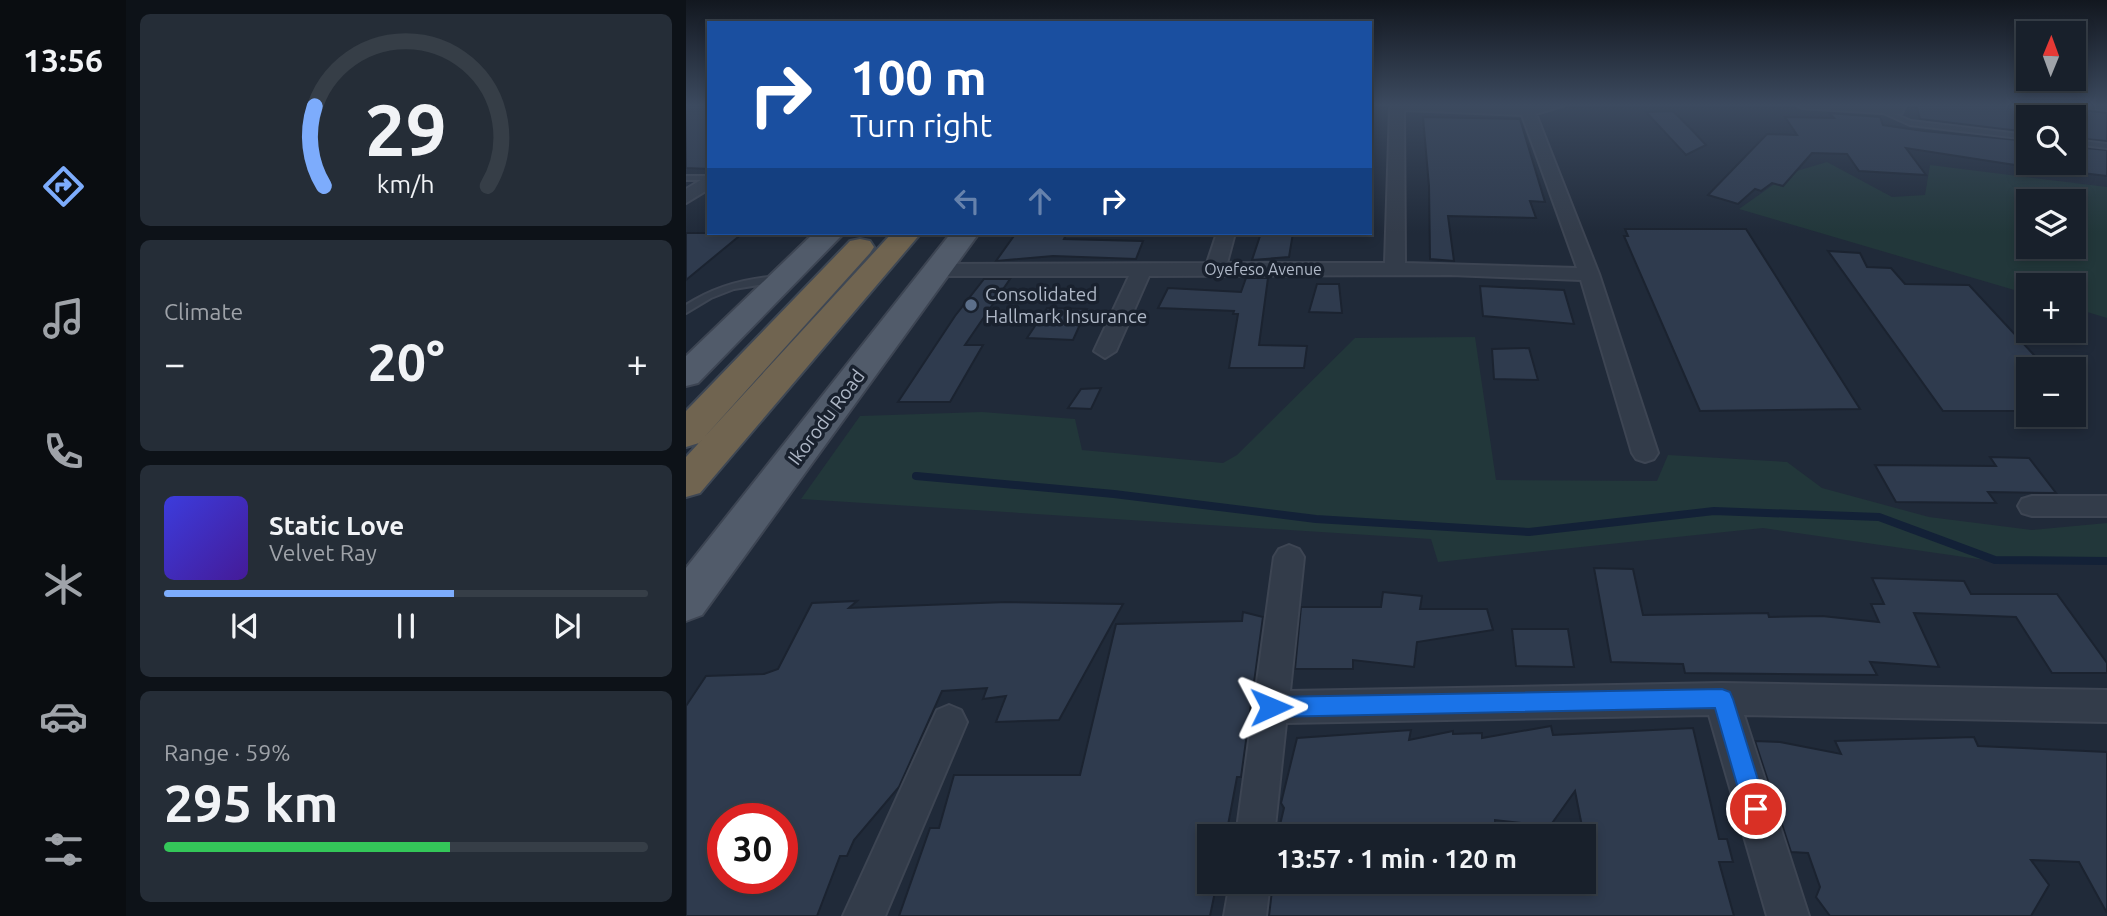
<!DOCTYPE html>
<meta charset="utf-8">
<style>
body{margin:0;font-family:Ubuntu,sans-serif;background:#252d37;color:#f1f3f6;height:100vh;display:flex;flex-direction:column;font-size:26px;white-space:nowrap}
*{box-sizing:border-box;margin:0}
p{font-size:23px;color:#9fa3a9}
.icon{flex:none;width:38px;height:38px;fill:none;stroke:currentColor;stroke-width:2;stroke-linecap:round;stroke-linejoin:round}
.map{position:relative;flex:1;overflow:hidden}
.details{display:flex;flex-direction:column;gap:14px;padding:14px;background:#0d1218;width:560px}
.details>*{flex:none}
.hud{position:absolute;left:21px;top:21px;width:665px;height:214px;border-radius:0px;box-shadow:0 4px 10px #0003,0 0 0 2px #363e47;background:#1a4fa0;color:#fff;overflow:hidden}
.needle{width:46px;rotate:1deg}
.tools{position:absolute;left:1330px;top:21px;display:grid;gap:14px}
.tools a{display:grid;place-items:center;width:70px;height:70px;border-radius:0px;background:#18202b;box-shadow:0 4px 10px #0003,0 0 0 2px #363e47;font-size:35px}
.speed{position:absolute;left:21px;top:803px;display:flex;gap:14px;font-size:35px;font-weight:700;text-align:center}
.speed>*{display:grid;place-content:center;width:91px;height:91px;border-radius:50%;background:#18202b;box-shadow:0 4px 10px #0003,0 0 0 2px #363e47;line-height:1}
.speed .limit{border:10px solid #d22;background:#fff;color:#111}
.pin{position:absolute;display:grid;place-items:center;width:60px;height:60px;color:#fff;margin:-30px;border:4px solid #fff;border-radius:50%;box-shadow:0 2px 7px #0007}
.me{position:absolute;width:77px;margin:-38px;rotate:89deg;stroke-linejoin:round;filter:drop-shadow(0 0 5px #0008)}
.turn{display:flex;align-items:center;gap:24px;height:147px;padding:0 28px;font-size:32px}
.turn .icon{width:91px;height:91px;stroke-width:2.5}
.turn b{display:block;font-size:49px;line-height:60px}
.lanes{display:flex;align-items:center;height:66px;padding:0 28px;background:#0003;justify-content:center;gap:35px;direction:ltr}
.lanes .off{opacity:.35}
.big{font-size:52px;font-weight:600;line-height:1.1}
.details .tile{flex:1;display:flex;flex-direction:column;justify-content:center;gap:10px;min-width:0;padding:0 24px;border-radius:10px;background:#252d37}
.details .dial{align-items:center;gap:0}
.dial svg{height:182px;overflow:visible;fill:none;stroke:#363e47;stroke-width:7;stroke-linecap:round;text-anchor:middle}
.dial text{fill:#f1f3f6;stroke:none}
.song{display:flex;align-items:center;gap:21px}
.cover{width:84px;height:84px;border-radius:10px;background:linear-gradient(135deg,hsl(240 70% 55%),hsl(260 70% 35%))}
.played{height:7px;border-radius:4px;background:linear-gradient(90deg,#7dacfc 60%,#363e47 60%)}
.keys{display:flex;justify-content:space-around;direction:ltr}
.heat{display:flex;justify-content:space-between;align-items:center;font-size:38px;direction:ltr}
.charge{height:10px;border-radius:5px;background:linear-gradient(90deg,#34c759 59%,#363e47 0)}
.trip{position:absolute;left:511px;top:824px;width:399px;height:70px;border-radius:0px;background:#18202b;box-shadow:0 4px 10px #0003,0 0 0 2px #363e47;font-weight:600;line-height:70px;text-align:center}
main{display:flex;flex:1;min-height:0}
.menu{display:flex;flex-direction:column;width:126px;justify-content:space-around;align-items:center;background:#0a0d11;color:#9fa3a9}
.menu .icon{width:49px;height:49px}
.menu .on{color:#7dacfc}
.menu b{font-size:32px;color:#f1f3f6}
.map>svg:first-child{display:block}
</style>
<main>
<nav class="menu">
<b>13:56</b>
<svg class="icon on" aria-label="directions" viewBox="0 0 24 24"><path d="M12 3l9 9-9 9-9-9zM9 14v-3h6M13 9l2 2-2 2"/></svg>
<svg class="icon" aria-label="music" viewBox="0 0 24 24"><path d="M9 18V5l10-2v13"/><circle cx="6" cy="18" r="3"/><circle cx="16" cy="16" r="3"/></svg>
<svg class="icon" aria-label="phone" viewBox="0 0 24 24"><path d="M5 4h4l2 5-3 2q2 4 5 5l2-3 5 2v4C11 20 4 13 5 4z"/></svg>
<svg class="icon" aria-label="climate" viewBox="0 0 24 24"><path d="M12 3v18M4 7l16 10M4 17L20 7"/></svg>
<svg class="icon" aria-label="car" viewBox="0 0 24 24"><path d="M5 17H2v-5l4-1 3-4h7l3 4 3 1v5h-3M9 17h6M6 11h13"/><circle cx="7" cy="17" r="2"/><circle cx="17" cy="17" r="2"/></svg>
<svg class="icon" aria-label="filters" viewBox="0 0 24 24"><path d="M4 7h16M4 17h16"/><circle cx="9" cy="7" r="2"/><circle cx="15" cy="17" r="2"/></svg>
</nav>
<section class="details">
<div class="tile dial"><svg viewBox="0 0 100 80">
<path d="M14 69A42 42 0 1 1 86 69"/>
<path d="M14 69A42 42 0 0 1 10 34" stroke="#7dacfc"/>
<text x="50" y="56" font-size="32" font-weight="700">29</text>
<text x="50" y="72" font-size="11">km/h</text>
</svg></div>
<div class="tile"><p>Climate</p>
<div class="heat"><a>−</a><b class="big">20°</b><a>+</a></div>
</div>
<div class="tile">
<div class="song"><i class="cover"></i><div><b>Static Love</b><p>Velvet Ray</p></div></div>
<div class="played"></div>
<div class="keys"><svg class="icon" aria-label="previous" viewBox="0 0 24 24"><path d="M18 5L8 12l10 7zM5 5v14"/></svg><svg class="icon" aria-label="pause" viewBox="0 0 24 24"><path d="M8 5v14M16 5v14"/></svg><svg class="icon" aria-label="next" viewBox="0 0 24 24"><path d="M6 5l10 7-10 7zM19 5v14"/></svg></div>
</div>
<div class="tile"><p>Range · 59%</p><b class="big">295 km</b><div class="charge"></div></div>
</section>
<div class="map">
<svg width="1421" height="916" viewBox="0 0 1421 916">
<rect width="100%" height="100%" fill="#202a39"/>
<path fill="#22373a" fill-rule="evenodd" d="M1141,162L1206,197L1239,195L1244,165L1421,187V318L1388,308V285H1342V294L1053,209L1104,173ZM1342,201H1388V247H1342Z
M789,337L810,480L971,481L982,455L1101,462L1136,488L1243,517L1346,530L1421,523V560L1313,562L1077,528L752,562L745,539L115,499L174,416L296,412L389,419L396,450L537,463L551,455L669,338Z"/>
<g fill="none" stroke-linecap="round" stroke-linejoin="round">
<path stroke="#132137" stroke-width="8" d="M230,476L428,494L630,519L843,532L1028,511L1193,517L1309,560L1421,561"/>
</g>
<path fill="#2f3b4e" stroke="#1b2330" stroke-width="2" fill-rule="evenodd" d="M1230,104H1342V132L1234,119Z
M0,105H23V169L0,168Z
M1388,109L1421,113V141L1388,138Z
M987,111L1006,130L1020,145L1000,155L960,112Z
M1143,113L1194,117L1197,125L1238,131L1342,141V167L1220,148L1240,175L1173,171L1161,154L1126,153L1097,186L1086,183L1075,191L1069,189L1052,204L1022,195L1081,134L1111,135L1099,117L1148,118Z
M737,117L834,119L859,202L844,201L850,218L762,216L768,261L744,259L743,186Z
M1388,147L1421,150V176L1388,172Z
M939,229H1060L1174,409L1014,411L938,236H942Z
M0,233H57L0,280Z
M330,233H381L378,239L457,241L450,259L367,256L310,261Z
M575,233H607L603,257L566,260Z
M1142,251L1174,253L1181,267L1205,268L1219,284L1283,285L1361,369H1342V411H1257Z
M560,278H582L573,345L621,346L618,368H543L552,314H547L548,311L472,308L482,288L555,292Z
M298,279H324L279,345H297L264,402H212L269,316Z
M631,284H653L656,313L623,312Z
M794,286L878,290L888,324L797,316Z
M361,308L401,309L387,340L341,338Z
M843,348L852,380L808,379L806,349Z
M415,388L405,409L382,408L395,389Z
M1304,457L1343,458L1370,493L1302,492L1310,503L1210,502L1189,465L1310,466Z
M908,568L947,569L957,615L1082,613L1083,617L1136,616L1193,622L1185,604H1198L1186,578L1278,581L1285,594H1371L1421,663V673H1366L1330,617L1228,613L1253,667L1184,662L1191,675L999,673L997,664L925,662Z
M697,592L736,596L734,609H801L807,630L731,642L728,667L667,660V669H609L615,607H695Z
M171,601L163,608L321,602L437,604L373,720L310,722L320,696L297,699L301,688L256,691L213,787L168,840L161,856H154L131,916H0V706L20,676L78,674L92,669L126,603ZM37,819H96V878H37Z
M557,612L577,617L555,777H551L540,836H523V882H531L524,916H213L244,828H253L268,775H394L430,624L556,621Z
M826,629H882L888,667L830,666Z
M865,726L867,735L1007,728L1033,839H1041L1047,862H1033L1048,916H583L587,882H902V877H906L889,791L864,826L809,820V823H772V826H705L706,835H679L678,830L593,829L598,808L595,803L611,738L725,730L723,740L767,731V734L796,733V738Z
M1288,737L1292,746L1421,752V913L1393,862L1345,860L1363,885L1345,916H1144L1130,897L1134,887L1122,853L1105,852L1069,741L1094,742L1155,754L1149,741Z"/>
<g fill="none" stroke-linecap="round" stroke-linejoin="round">
<g stroke="#3d4553" stroke-width="4">
<path id="service" d="M1382,104L1421,106V110L1385,106Z
M1195,110H1199L1225,121L1342,135V139L1224,125L1195,112Z
M1388,140L1421,144V148L1388,144Z
M0,176H23V180H0Z
M94,276L97,277V281L48,289L25,298L0,313V305C29,286 60,278 94,276Z"/>
</g>
<g stroke="#3d4553" stroke-width="4">
<path id="minor" d="M798,104H882L850,114L913,274L972,453L968,459L959,462L950,459L946,453L895,280L765,275L463,276L430,351L419,358L408,351L443,276H251L241,270L251,264L521,263L531,233H549L541,263H699L704,108L707,104ZM718,110L836,115L891,268L719,263Z
M1109,104L1205,105L1220,104L1216,113L1211,114L1116,108Z
M23,175V189L0,203V189Z
M1346,496H1421V516H1346L1336,513L1332,506L1336,499Z
M603,545L613,549L618,557L604,691L1036,683L1421,690V722L1058,715L1123,916H1081L1023,715L600,723L588,836H550L588,557L593,549Z
M263,705L275,710L281,722L199,916H157L251,710Z
M544,882H584L580,916H538Z"/>
</g>
<g stroke="#3d4553" stroke-width="4">
<path id="primary" d="M128,233H158L12,383L0,386V356Z
M265,233H293L16,615L0,621V568Z"/>
</g>
<g stroke="#3e4754" stroke-width="4">
<path id="motorway" d="M206,233H235L14,493L0,497V457Z
M174,239L184,241L188,247L184,253L13,443L0,447V411L164,241Z"/>
</g>
<use href="#service" fill="#333c4a" fill-rule="evenodd"/>
<use href="#minor" fill="#333c4a" fill-rule="evenodd"/>
<use href="#primary" fill="#515b6a" fill-rule="evenodd"/>
<use href="#motorway" fill="#706450" fill-rule="evenodd"/>
</g>
<linearGradient id="sky" x2="0" y2="1"><stop stop-color="#12171f"/><stop offset="0.45" stop-color="#3c4a5f"/><stop offset="1" stop-color="#3c4a5f" stop-opacity="0"/></linearGradient>
<rect width="1421" height="233" fill="url(#sky)"/>
<path fill="#1a73e8" stroke="#114b97" stroke-width="2" d="M1036,689L1044,692L1047,699L1081,809L1078,818L1070,821L1062,818L1058,809L1029,708L585,717L577,714L574,707L577,700L585,697Z"/>
<circle fill="#5c6f8a" stroke="#19212e" stroke-width="2.5" cx="285" cy="305" r="7"/>
<g text-anchor="middle" stroke-width="7" stroke-linejoin="round" paint-order="stroke">
<g font-size="16" fill="#aeb7c6" stroke="#19212e">
<text x="577" y="275">Oyefeso Avenue</text>
</g>
<g font-size="19" fill="#aeb7c6" stroke="#19212e" text-anchor="start">
<text x="299" y="301">Consolidated<tspan x="299" dy="22">Hallmark Insurance</tspan></text>
</g>
<g font-size="19" fill="#aeb7c6" stroke="#19212e">
<text transform="translate(140 417) rotate(-53)" y="7">Ikorodu Road</text>
</g>
</g>
</svg>
<div class="tools">
<a><svg class="needle" viewBox="-14 -14 28 28"><path d="M0-13l5 13h-10z" fill="#e53935"/><path d="M0 13l5-13h-10z" fill="#9fa3a9"/></svg></a>
<a><svg class="icon" aria-label="search" viewBox="0 0 24 24"><circle cx="10" cy="10" r="6"/><path d="M15 15l6 6"/></svg></a>
<a><svg class="icon" aria-label="layers" viewBox="0 0 24 24"><path d="M12 4l9 5-9 5-9-5zM3 14l9 5 9-5"/></svg></a>
<a>+</a>
<a>−</a>
</div>
<div class="speed"><div class="limit">30</div></div>
<div class="pin" style="left:1070px;top:809px;background:#d93025"><svg class="icon" aria-label="arrive" viewBox="0 0 24 24"><path d="M6 21V4h12l-3 4 3 4H6"/></svg></div>
<svg class="me" style="left:585px;top:707px" viewBox="-20 -20 40 40"><path d="M0-17L14 15 0 8-14 15z" fill="#1a73e8" stroke="#fff" stroke-width="4"/></svg>
<div class="trip">13:57 · 1 min · 120 m</div>
<div class="hud">
<div class="turn"><svg class="icon" aria-label="right" viewBox="0 0 24 24"><path d="M7 20v-9h11M14 6l5 5-5 5"/></svg><div><b>100 m</b>Turn right</div></div>
<div class="lanes"><svg class="icon off" aria-label="left" viewBox="0 0 24 24"><path d="M17 20v-9H6M10 6l-5 5 5 5"/></svg><svg class="icon off" aria-label="ahead" viewBox="0 0 24 24"><path d="M12 20V5M6 11l6-6 6 6"/></svg><svg class="icon" aria-label="right" viewBox="0 0 24 24"><path d="M7 20v-9h11M14 6l5 5-5 5"/></svg></div>
</div>
</div>
</main>
